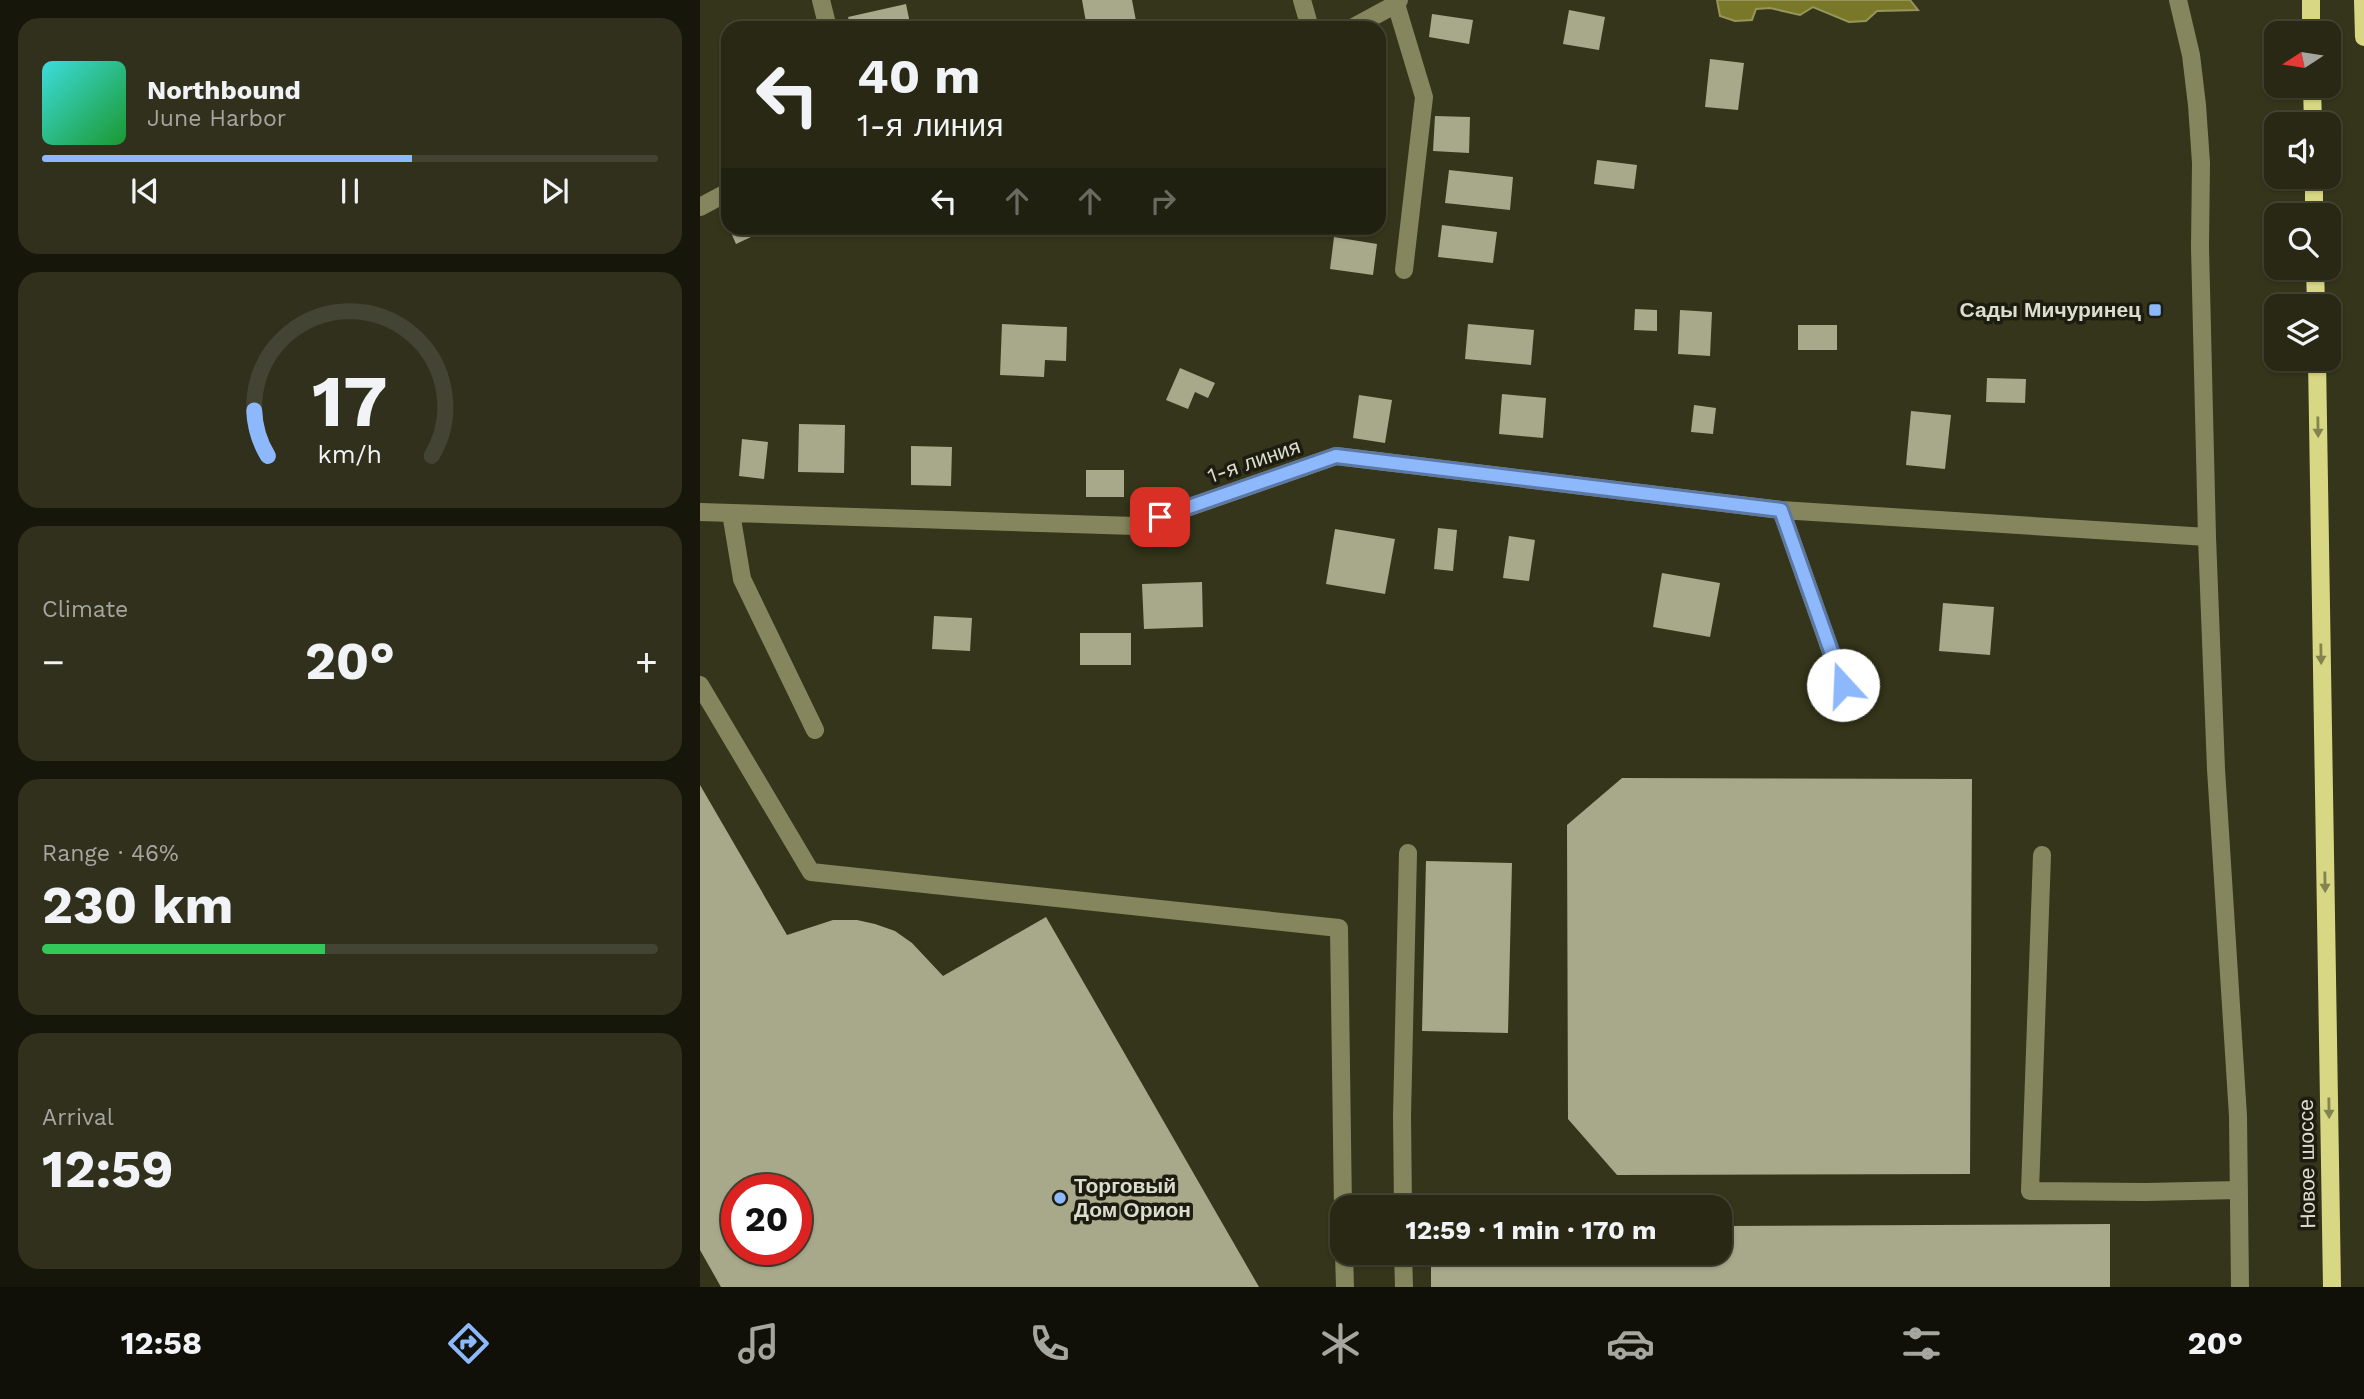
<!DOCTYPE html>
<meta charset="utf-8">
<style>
body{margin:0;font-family:"Work Sans",sans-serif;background:#30301d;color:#f1f3f6;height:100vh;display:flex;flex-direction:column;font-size:26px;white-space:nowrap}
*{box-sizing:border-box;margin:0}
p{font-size:23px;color:#a5a6a0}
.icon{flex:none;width:38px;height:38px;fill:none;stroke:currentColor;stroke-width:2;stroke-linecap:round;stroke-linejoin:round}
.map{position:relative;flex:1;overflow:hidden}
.drawer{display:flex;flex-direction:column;gap:18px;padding:18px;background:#16160b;width:700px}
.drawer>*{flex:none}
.guide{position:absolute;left:21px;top:21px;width:665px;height:214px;border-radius:21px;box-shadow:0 2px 5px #0004,0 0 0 2px #444434;background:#282814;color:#f1f3f6;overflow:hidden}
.needle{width:46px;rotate:258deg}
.controls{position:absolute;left:1564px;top:21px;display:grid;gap:14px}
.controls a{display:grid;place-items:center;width:77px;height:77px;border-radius:14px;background:#282814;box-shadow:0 2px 5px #0004,0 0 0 2px #444434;font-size:35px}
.speed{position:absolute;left:21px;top:1174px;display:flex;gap:14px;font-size:35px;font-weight:700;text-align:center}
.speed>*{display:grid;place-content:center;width:91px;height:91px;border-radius:50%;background:#282814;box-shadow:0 2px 5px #0004,0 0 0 2px #444434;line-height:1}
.speed .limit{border:10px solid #d22;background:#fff;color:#111}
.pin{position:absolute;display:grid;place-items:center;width:60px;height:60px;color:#fff;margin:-30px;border-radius:14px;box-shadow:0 4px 10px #0006}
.me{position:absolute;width:77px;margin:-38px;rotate:340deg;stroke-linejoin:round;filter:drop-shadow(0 0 5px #0008)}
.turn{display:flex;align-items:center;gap:24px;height:147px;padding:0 21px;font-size:32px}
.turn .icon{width:91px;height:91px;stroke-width:2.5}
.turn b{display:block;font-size:49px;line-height:60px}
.lanes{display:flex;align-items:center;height:66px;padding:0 21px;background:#0003;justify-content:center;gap:35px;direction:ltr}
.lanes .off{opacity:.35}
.big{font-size:52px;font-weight:700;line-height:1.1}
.drawer .widget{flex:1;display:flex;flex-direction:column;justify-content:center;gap:10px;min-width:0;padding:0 24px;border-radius:21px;background:#30301d}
.drawer .dial{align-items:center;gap:0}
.dial svg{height:182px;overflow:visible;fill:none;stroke:#444434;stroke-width:7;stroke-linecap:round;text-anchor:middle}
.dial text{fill:#f1f3f6;stroke:none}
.song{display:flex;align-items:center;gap:21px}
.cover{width:84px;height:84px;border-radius:10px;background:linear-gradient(135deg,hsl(180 70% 55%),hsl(130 70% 35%))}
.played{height:7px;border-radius:4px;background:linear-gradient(90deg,#8db9fc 60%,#444434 60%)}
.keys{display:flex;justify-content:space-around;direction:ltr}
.heat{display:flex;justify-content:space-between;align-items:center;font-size:38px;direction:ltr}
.charge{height:10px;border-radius:5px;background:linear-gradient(90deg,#34c759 46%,#444434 0)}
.trip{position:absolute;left:630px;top:1195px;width:402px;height:70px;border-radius:21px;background:#282814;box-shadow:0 2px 5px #0004,0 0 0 2px #444434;font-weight:700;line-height:70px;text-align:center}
.dock{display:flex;height:112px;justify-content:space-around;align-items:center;background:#101008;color:#a5a6a0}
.dock .icon{width:49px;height:49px}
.dock .selected{color:#8db9fc}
.dock b{font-size:32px;color:#f1f3f6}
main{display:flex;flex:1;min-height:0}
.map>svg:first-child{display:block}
</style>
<main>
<section class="drawer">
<div class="widget">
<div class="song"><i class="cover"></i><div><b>Northbound</b><p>June Harbor</p></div></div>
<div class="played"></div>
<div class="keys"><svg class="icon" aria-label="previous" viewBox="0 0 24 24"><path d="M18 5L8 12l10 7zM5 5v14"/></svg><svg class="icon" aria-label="pause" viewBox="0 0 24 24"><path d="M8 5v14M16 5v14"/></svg><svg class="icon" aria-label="next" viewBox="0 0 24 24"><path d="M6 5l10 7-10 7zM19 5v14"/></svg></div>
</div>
<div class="widget dial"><svg viewBox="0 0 100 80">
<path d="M14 69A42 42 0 1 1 86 69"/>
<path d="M14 69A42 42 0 0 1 8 49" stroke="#8db9fc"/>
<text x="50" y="56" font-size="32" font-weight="700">17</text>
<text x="50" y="72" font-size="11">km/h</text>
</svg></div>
<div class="widget"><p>Climate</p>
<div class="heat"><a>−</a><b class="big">20°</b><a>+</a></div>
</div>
<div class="widget"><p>Range · 46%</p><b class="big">230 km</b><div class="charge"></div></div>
<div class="widget"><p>Arrival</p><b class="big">12:59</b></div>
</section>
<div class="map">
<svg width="1664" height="1287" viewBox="0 0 1664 1287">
<rect width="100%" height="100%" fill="#35351b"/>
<path fill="#797828" stroke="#97965a" stroke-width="2" d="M1017,0H1210L1218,10L1177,11L1166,21L1149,22L1113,7L1100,15L1070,8L1056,9L1052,20L1035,21L1020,16Z"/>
<path fill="#a8a98a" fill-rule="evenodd" d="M382,0H432L436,21L402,28H387Z
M206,4L211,28H151L148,17Z
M869,10L905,17L899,50L863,44Z
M732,14L773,20L769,44L729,37Z
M314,19L316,28H295V24Z
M1010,59L1044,63L1038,110L1005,107Z
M735,116L770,117L769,153L733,151Z
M897,160L937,165L934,189L894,184Z
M749,170L813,177L810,210L745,203Z
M742,225L797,232L793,263L738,257Z
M29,228H62L64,231L36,244Z
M634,237L677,244L673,275L630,269Z
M935,309L957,310V331L934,330Z
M980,310L1012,312L1010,356L978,354Z
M302,324L367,327L366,361L345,360L344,377L300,375Z
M768,324L834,330L831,365L765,359Z
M1098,325H1137V350H1098Z
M480,368L515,383L508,398L495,392L488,409L466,400Z
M1287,378L1326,379L1325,403L1286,402Z
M802,394L846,398L843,438L799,434Z
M659,395L692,400L685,443L653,438Z
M994,405L1016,408L1013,434L991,432Z
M1211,411L1251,415L1245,469L1206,465Z
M99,424L145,425L144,473L98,472Z
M42,439L68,442L64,479L39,476Z
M211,446L252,447L251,486L211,485Z
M386,470H424V497H386Z
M738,528L757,530L753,571L734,569Z
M635,529L695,539L685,594L626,584Z
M809,536L835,540L829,581L803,578Z
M962,573L1020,583L1010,637L953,627Z
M502,582L503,627L444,629L442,584Z
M1243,603L1294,607L1290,655L1239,651Z
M234,616L272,618L270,651L232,649Z
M380,633H431V665H380Z
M922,778L1272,779L1270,1174L917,1175L868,1119L867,825Z
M0,785L87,935L133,920H157L175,924L195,931L212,943L243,976L346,917L559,1287H21L0,1250ZM37,1190H96V1250H37Z
M726,861L812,863L808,1033L722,1031Z
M1410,1224V1287H731V1253H1020V1226Z"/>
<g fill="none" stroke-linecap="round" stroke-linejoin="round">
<path stroke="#86865e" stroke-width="18" d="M121,0L128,28
M602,0L610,28
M1478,0L1491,55L1497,105L1501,163L1500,247L1507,537L1516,769L1538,1116L1540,1287
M696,4L724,97L704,270
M652,28L696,4L699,0
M0,207L28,192
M1081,510L1143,686
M0,512L435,526L636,456L1081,510L1507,537
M31,513L42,579L115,730
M0,685L111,872L639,928L643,1208
M1342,855L1330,1191L1445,1192L1539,1190
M703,1208L702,1116L708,853
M644,1253L645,1287
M703,1253L704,1287"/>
<path stroke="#d8d884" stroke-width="18" d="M1611,0V33
M1663,0L1664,37
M1612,86L1613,124
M1614,177V215
M1615,268L1616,306
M1617,359L1632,1287"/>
</g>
<defs><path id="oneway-solid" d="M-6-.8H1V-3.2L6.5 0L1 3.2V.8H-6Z" transform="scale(1.75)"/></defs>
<g fill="#838350">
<use href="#oneway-solid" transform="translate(1618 427) rotate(89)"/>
<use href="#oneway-solid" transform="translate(1621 654) rotate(89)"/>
<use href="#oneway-solid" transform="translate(1625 882) rotate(89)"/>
<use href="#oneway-solid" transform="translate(1629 1108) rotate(89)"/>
</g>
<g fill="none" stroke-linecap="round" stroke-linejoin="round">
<g stroke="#5c78a4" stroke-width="18">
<path id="route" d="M460,517L636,456L1081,510L1143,685"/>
</g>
<use href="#route" stroke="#8db9fc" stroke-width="12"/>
</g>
<g fill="#8db9fc" stroke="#1c1c10" stroke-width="2.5">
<rect x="1448" y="303" width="14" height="14" rx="3.5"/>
<circle cx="360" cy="1198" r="7"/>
</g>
<g text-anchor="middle" stroke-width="7" stroke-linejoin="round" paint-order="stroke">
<g font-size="21" font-weight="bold" fill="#ddddcd" stroke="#1c1c10" text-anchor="end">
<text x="1441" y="317">Сады Мичуринец</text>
<text x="374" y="1193" text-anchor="start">Торговый<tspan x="374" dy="24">Дом Орион</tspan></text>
</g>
<g font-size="21" fill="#ddddcd" stroke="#1c1c10">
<text transform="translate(554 461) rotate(-19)" y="7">1-я линия</text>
<text transform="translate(1607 1164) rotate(-91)" y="7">Новое шоссе</text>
</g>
</g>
</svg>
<div class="controls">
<a><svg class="needle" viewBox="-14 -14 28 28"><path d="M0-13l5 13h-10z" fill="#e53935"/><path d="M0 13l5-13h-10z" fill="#a5a6a0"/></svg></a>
<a><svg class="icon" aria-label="sound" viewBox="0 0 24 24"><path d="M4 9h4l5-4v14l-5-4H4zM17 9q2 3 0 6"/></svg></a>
<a><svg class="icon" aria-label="search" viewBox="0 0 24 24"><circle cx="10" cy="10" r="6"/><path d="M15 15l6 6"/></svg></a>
<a><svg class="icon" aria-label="layers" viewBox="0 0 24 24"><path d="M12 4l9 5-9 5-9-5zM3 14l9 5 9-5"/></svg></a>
</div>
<div class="speed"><div class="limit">20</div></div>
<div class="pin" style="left:460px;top:517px;background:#d93025"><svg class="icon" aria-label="arrive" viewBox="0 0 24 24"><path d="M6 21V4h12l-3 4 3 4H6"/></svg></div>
<svg class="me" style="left:1143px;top:685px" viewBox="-20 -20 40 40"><circle r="19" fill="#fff"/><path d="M0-13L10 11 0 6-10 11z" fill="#8db9fc"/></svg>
<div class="trip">12:59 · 1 min · 170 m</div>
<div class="guide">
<div class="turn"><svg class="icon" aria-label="left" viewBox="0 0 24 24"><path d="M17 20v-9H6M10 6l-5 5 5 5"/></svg><div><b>40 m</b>1-я линия</div></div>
<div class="lanes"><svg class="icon" aria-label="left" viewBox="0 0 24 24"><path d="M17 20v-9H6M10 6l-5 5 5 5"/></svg><svg class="icon off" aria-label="ahead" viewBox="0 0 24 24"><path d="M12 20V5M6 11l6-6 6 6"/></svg><svg class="icon off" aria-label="ahead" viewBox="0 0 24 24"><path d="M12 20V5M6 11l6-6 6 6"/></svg><svg class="icon off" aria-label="right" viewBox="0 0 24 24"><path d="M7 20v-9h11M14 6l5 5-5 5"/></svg></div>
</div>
</div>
</main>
<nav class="dock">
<b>12:58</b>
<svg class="icon selected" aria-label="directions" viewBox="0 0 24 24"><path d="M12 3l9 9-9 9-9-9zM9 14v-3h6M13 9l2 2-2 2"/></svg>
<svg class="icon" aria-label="music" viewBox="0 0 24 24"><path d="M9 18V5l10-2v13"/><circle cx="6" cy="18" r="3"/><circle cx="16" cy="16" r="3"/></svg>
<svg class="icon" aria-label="phone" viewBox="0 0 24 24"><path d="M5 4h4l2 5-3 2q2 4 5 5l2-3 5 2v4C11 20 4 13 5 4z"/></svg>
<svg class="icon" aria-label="climate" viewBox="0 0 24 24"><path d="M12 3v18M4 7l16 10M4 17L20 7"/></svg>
<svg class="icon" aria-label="car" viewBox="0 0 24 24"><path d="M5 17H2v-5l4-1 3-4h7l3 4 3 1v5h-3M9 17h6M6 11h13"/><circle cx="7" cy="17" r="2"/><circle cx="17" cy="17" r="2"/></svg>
<svg class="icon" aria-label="filters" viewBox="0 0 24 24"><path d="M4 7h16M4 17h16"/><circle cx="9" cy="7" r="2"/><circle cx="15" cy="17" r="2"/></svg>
<b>20°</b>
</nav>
